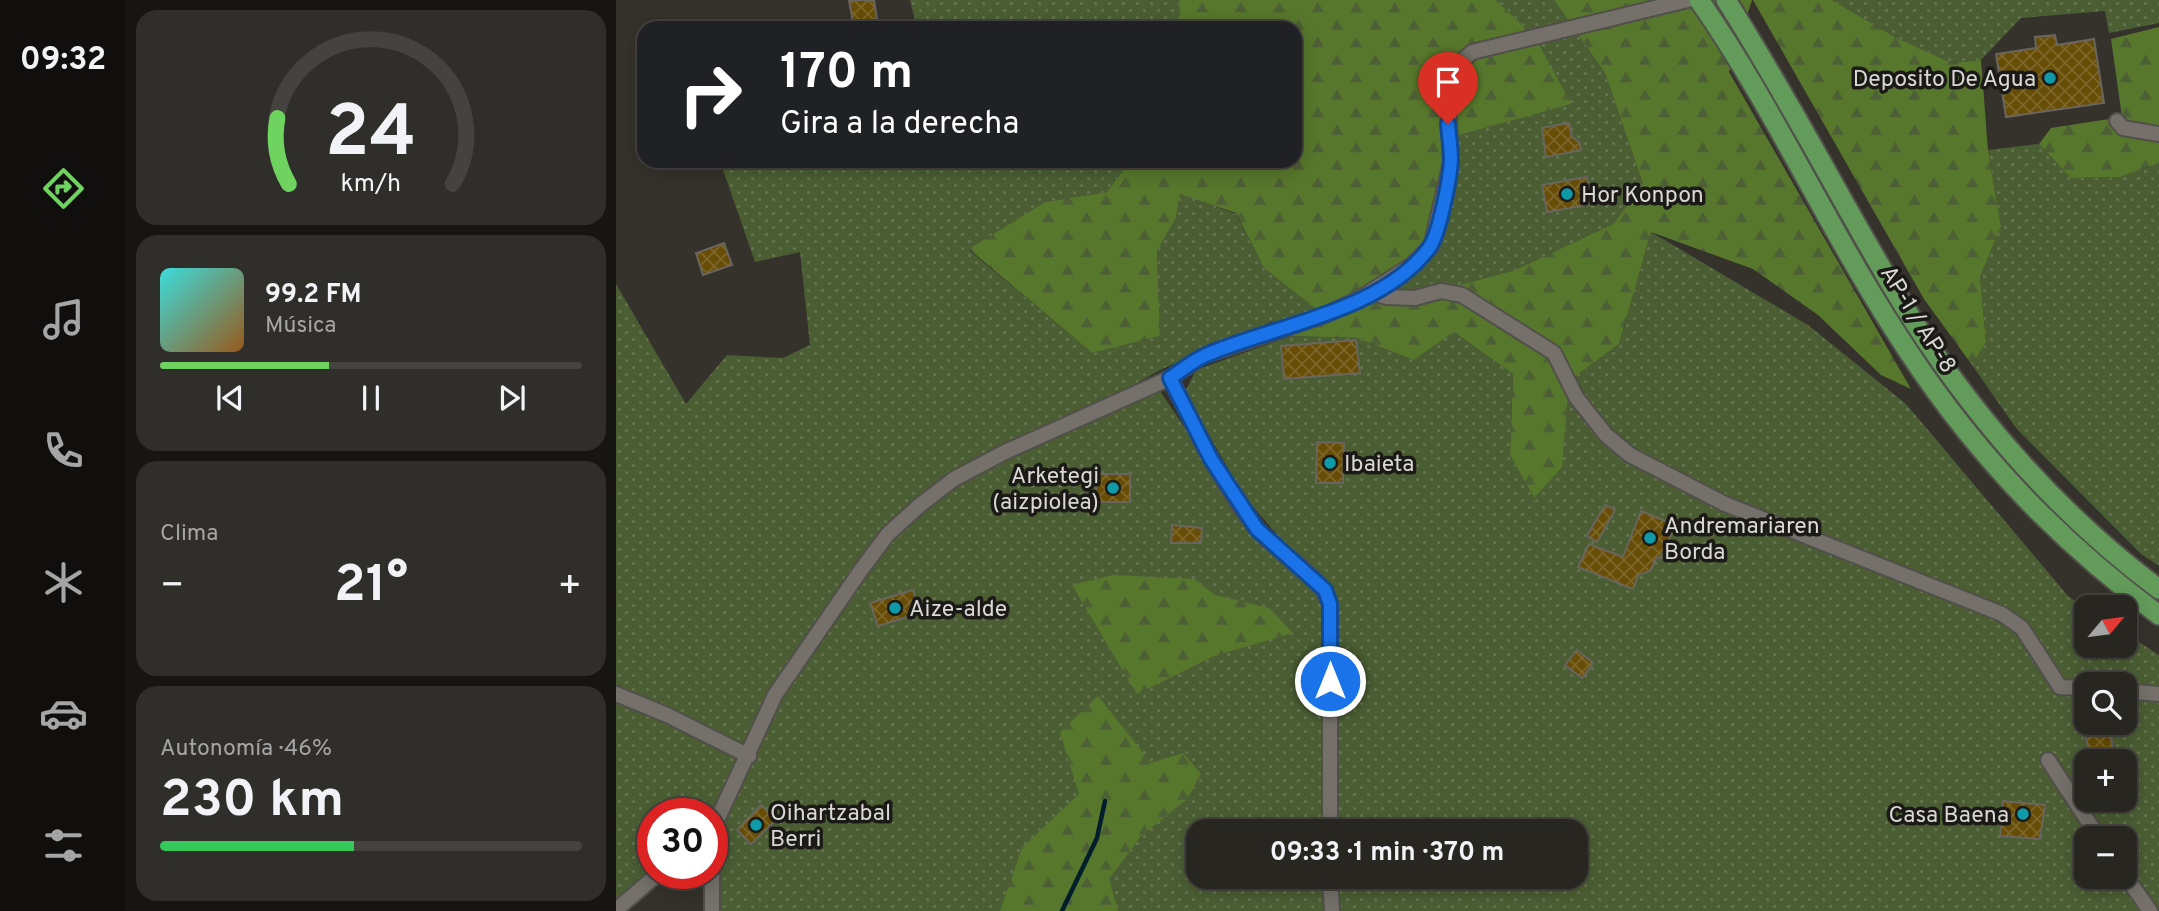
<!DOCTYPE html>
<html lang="es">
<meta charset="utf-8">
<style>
body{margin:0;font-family:Overpass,sans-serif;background:#302e2a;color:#f1f3f6;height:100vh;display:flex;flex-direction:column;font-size:26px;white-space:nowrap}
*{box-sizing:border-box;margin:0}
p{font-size:23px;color:#a5a5a5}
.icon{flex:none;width:38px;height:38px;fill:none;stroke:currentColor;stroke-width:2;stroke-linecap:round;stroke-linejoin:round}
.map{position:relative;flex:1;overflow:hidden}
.panel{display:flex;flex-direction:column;gap:10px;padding:10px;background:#161512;width:490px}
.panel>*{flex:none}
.hud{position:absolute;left:21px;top:21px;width:665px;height:147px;border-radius:21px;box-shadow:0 4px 18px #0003,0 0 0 2px #44433f;background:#202124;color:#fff;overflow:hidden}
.needle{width:46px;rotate:61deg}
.buttons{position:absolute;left:1458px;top:595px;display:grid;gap:14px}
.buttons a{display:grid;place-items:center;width:63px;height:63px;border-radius:14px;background:#282621;box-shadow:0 4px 18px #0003,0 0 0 2px #44433f;font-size:35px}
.speed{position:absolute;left:21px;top:798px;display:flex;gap:14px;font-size:35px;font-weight:700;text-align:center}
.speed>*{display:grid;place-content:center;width:91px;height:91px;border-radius:50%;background:#282621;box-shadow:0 4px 18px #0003,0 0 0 2px #44433f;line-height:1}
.speed .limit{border:10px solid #d22;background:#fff;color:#111}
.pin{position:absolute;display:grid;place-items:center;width:60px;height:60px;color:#fff;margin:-72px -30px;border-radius:50% 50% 50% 0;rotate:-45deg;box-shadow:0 0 7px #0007}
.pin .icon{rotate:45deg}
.me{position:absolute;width:77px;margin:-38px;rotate:0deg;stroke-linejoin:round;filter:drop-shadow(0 0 5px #0008)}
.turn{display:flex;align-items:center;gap:24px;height:147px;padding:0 28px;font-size:32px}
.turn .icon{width:91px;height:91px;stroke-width:2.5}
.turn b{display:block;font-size:49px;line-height:60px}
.big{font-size:52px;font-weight:700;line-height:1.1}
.panel .tile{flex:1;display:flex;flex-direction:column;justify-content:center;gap:10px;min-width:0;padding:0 24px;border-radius:21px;background:#302e2a}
.panel .dial{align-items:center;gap:0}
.dial svg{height:182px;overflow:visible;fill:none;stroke:#44433f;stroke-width:7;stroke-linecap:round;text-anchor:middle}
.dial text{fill:#f1f3f6;stroke:none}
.song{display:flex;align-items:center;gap:21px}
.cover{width:84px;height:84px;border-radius:10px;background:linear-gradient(135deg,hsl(180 70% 55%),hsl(30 70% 35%))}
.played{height:7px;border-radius:4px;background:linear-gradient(90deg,#6fd360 40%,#44433f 40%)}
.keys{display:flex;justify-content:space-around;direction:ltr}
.heat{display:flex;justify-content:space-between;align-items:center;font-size:38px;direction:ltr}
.charge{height:10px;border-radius:5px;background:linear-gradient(90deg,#34c759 46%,#44433f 0)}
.trip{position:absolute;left:570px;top:819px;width:402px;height:70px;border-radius:21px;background:#282621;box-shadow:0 4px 18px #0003,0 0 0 2px #44433f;font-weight:700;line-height:70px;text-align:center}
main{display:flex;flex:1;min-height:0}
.menu{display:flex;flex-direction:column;width:126px;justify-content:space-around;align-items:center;background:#100f0d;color:#a5a5a5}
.menu .icon{width:49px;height:49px}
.menu .on{color:#6fd360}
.menu b{font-size:32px;color:#f1f3f6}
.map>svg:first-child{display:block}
</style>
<main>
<nav class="menu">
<b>09:32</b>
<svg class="icon on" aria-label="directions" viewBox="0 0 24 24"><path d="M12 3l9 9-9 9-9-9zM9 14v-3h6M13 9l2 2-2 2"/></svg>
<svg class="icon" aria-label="music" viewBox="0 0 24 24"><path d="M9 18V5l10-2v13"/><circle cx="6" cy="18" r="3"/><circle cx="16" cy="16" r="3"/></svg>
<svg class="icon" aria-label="phone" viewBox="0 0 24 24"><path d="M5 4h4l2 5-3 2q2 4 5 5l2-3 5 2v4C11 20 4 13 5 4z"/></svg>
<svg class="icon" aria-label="climate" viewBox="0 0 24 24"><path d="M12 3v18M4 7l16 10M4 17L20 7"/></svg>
<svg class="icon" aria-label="car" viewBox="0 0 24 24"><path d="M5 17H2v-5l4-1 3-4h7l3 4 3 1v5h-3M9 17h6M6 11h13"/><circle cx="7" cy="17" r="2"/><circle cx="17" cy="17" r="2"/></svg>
<svg class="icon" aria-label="filters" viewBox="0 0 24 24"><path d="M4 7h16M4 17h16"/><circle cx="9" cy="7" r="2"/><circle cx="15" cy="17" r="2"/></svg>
</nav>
<section class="panel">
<div class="tile dial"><svg viewBox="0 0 100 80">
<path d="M14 69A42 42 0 1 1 86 69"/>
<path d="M14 69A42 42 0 0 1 9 40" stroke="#6fd360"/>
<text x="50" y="56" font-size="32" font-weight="700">24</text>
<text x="50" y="72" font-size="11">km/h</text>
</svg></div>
<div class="tile">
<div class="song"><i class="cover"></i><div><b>99.2 FM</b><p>Música</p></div></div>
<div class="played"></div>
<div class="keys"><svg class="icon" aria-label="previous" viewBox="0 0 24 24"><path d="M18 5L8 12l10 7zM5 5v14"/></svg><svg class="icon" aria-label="pause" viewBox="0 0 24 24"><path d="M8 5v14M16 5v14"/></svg><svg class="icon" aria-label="next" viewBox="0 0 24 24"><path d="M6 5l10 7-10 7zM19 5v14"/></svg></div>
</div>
<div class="tile"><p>Clima</p>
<div class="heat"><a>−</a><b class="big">21°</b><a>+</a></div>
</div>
<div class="tile"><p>Autonomía · 46%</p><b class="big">230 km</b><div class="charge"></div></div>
</section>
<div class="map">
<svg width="1543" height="911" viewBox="0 0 1543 911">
<defs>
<pattern id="grass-dots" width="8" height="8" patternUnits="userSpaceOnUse" patternTransform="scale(1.75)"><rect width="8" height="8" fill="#4b5e33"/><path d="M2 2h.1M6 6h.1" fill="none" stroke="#647450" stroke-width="1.8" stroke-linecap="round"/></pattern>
<pattern id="forest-firs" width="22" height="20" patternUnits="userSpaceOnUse" patternTransform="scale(1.75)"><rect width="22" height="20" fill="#57772c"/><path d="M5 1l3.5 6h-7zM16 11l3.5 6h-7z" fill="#4d5f35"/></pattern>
<pattern id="building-cross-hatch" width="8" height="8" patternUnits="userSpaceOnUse" patternTransform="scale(1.75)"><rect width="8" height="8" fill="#674d05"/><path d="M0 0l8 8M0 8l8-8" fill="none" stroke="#7c6629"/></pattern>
</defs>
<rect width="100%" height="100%" fill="#35322c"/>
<path fill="url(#grass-dots)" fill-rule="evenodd" d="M294,0H563L564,28H301Z
M880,0H938L989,73L1027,184L997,224L899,270L796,298L760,292L828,139L919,37Z
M1216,0H1543V23L1493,33L1489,11L1405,18L1365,60L1336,63L1279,37Z
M1423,144L1455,178L1504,177L1543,163V566L1525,554L1400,428L1356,365L1370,342L1364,277L1385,226L1372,150Z
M104,161H514L491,192L429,202L353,250L476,353L544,336L541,251L560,218L564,193L620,214L648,268L709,315L655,322L546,369L428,435L542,388L616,498L705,586L627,495L569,392L580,370L675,336L741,338L798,360L838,332L897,374L894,455L918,498L953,381L1003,344L1035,232L1192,325L1290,404L1453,597L1470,608V646H1508L1509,633L1543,655V911H92L96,814H37V873L0,911V284L70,404L111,355L167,358L194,345L184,252L139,262ZM1470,684H1508V723H1470ZM1470,761H1508V800H1470ZM583,831H961V877H583ZM1470,838H1508V877H1470Z"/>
<path fill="url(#forest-firs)" d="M563,0H880L919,37L955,104L828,139L819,233L761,291L796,298L899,270L997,224L1027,184L989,73L938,0H1136L1113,72L1295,389L1265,375L1202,315L1137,269L1035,232L1003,344L953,381L946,467L918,498L894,455L897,374L838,332L798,360L741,338L675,336L708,315L648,268L620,213L564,194L560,218L541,251L544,336L476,353L353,249L429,202L491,192L514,161H679V28H564Z
M1137,0H1216L1279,37L1336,63L1365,60L1372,150L1385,226L1364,277L1370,342L1356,365L1308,299Z
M1543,27V163L1504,177L1455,178L1423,144L1435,128L1506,117L1495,39Z
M497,575L578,579L599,595L653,608L677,633L598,656L521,694L456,585Z
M482,696L535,763L567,753L585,774L571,799L525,836L493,879L502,911H384L406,848L463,794L444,732Z"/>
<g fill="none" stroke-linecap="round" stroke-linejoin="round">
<path stroke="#001e2b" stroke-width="4.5" d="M446,911L481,838L489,801"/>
</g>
<path fill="url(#building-cross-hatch)" stroke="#69655f" stroke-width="2" d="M233,0H258L261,19L237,23Z
M1439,35L1441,45L1478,39L1488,103L1390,117L1380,54L1420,48L1419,37Z
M953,123L956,137L963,142L965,150L930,157L926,128Z
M971,177L976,204L931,212L926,185Z
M108,243L116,265L87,275L80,253Z
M740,340L744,373L668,379L665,346Z
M701,442L728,443L727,483H700Z
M480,474H514V502H480Z
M989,505L999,510L981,542L971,536Z
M1025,511L1059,525L1045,558L1041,557L1034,571L1022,575L1017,589L962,567L973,544L1007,557Z
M556,525L586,528L585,543H555Z
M297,590L304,613L262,626L254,603Z
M961,650L977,663L966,678L949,665Z
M1493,723L1497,752L1473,755L1468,724Z
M1387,801L1429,805L1424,839L1384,836Z
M145,805L160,820L135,844L121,830Z"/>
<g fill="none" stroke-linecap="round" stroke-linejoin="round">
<g stroke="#514f4a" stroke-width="18">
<path id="minor" d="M1501,121L1507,128L1543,134
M756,292L770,297L799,298L825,291L846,295L938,353L960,397L990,435L1014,455L1109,504L1386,614L1406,628L1444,687L1470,688
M554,378C580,429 604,483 640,528C662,556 701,569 714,604V831
M1508,691L1543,694
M0,694L51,715L133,756
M1432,760L1483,838
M96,831L159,695L245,570L272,534L304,505L338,479L389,452L554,378L587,356L709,315L743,299L796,265L815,247L835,162L831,82L838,69L856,52L1072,0
M1508,874L1534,911
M714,877L716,911
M0,910L43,873
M96,911V831"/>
</g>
<g stroke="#514f4a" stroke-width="23">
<path id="highway" d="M1083,0C1161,112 1216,238 1292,351C1359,453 1445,543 1543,615
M1110,0C1172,97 1224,199 1283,298C1350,408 1439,512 1543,589"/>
</g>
<use href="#minor" stroke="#75716a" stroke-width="14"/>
<use href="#highway" stroke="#639b5a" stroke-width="19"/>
</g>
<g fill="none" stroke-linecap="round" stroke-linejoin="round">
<g stroke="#114b97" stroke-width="18">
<path id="route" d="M714,681V604L709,590L641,529L595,459L554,378C566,370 578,360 590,355C659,325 765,312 813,248C823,236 834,177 835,161C835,149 833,136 832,124"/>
</g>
<use href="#route" stroke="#1a73e8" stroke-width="12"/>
</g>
<g fill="#0f9aa8" stroke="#1b1a17" stroke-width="2.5">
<circle cx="1434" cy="78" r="7"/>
<circle cx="951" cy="194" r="7"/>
<circle cx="714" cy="463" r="7"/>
<circle cx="497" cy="488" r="7"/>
<circle cx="1034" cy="538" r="7"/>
<circle cx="279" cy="608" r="7"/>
<circle cx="1407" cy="814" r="7"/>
<circle cx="140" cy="825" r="7"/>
</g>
<g text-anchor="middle" stroke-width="7" stroke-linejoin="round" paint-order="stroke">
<g font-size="23" fill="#d9d8d4" stroke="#1b1a17" text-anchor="start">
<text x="1420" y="86" text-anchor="end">Deposito De Agua</text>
<text x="965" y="202">Hor Konpon</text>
<text x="728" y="471">Ibaieta</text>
<text x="483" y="483" text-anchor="end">Arketegi<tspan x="483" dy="26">(aizpiolea)</tspan></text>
<text x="1048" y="533">Andremariaren<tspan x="1048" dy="26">Borda</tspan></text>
<text x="293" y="616">Aize-alde</text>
<text x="154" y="820">Oihartzabal<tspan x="154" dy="26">Berri</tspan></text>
<text x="1393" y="822" text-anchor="end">Casa Baena</text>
</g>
<g font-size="23" fill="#d9d8d4" stroke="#1b1a17">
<text transform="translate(1303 319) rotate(58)" y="8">AP-1 / AP-8</text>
</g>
</g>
</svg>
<div class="buttons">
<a><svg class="needle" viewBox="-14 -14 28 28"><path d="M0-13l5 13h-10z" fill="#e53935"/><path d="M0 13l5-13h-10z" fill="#a5a5a5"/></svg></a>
<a><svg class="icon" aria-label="search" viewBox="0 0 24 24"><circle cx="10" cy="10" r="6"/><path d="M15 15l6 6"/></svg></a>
<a>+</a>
<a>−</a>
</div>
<div class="speed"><div class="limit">30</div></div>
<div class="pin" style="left:832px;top:124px;background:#d93025"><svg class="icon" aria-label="arrive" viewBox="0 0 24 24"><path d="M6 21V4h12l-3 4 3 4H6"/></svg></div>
<svg class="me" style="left:714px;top:681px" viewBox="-20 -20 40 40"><circle r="17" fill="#1a73e8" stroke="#fff" stroke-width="3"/><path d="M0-11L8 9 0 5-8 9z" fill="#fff"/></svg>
<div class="trip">09:33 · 1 min · 370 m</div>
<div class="hud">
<div class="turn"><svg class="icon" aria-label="right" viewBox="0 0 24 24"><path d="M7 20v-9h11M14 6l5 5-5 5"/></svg><div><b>170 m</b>Gira a la derecha</div></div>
</div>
</div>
</main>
